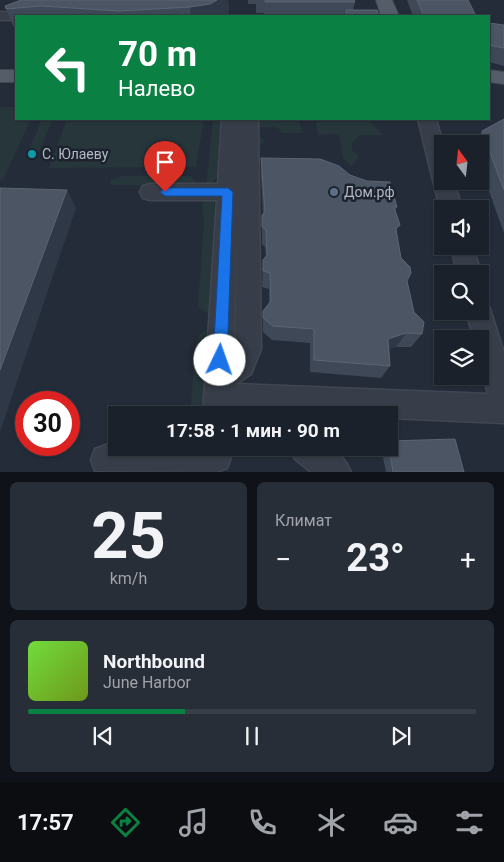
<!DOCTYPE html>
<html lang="ru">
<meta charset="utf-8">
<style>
body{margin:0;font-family:Roboto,sans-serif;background:#282e37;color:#f1f3f6;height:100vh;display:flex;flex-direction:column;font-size:19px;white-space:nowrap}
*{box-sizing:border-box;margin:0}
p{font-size:16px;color:#a0a3a9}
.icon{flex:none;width:28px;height:28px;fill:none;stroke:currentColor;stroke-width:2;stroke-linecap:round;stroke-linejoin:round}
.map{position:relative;height:472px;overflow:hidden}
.drawer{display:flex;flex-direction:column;gap:10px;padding:10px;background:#0f1218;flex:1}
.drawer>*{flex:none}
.top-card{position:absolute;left:15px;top:15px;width:475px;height:105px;border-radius:0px;box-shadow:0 1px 4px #0004,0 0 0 1px #393e47;background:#0b8043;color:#fff;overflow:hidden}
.needle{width:32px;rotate:345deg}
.buttons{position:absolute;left:434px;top:135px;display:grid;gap:10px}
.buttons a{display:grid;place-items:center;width:55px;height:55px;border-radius:0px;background:#1b212b;box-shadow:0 1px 4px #0004,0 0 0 1px #393e47;font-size:25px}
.speed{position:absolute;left:15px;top:391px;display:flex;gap:10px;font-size:25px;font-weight:700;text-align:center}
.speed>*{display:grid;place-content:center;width:65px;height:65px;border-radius:50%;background:#1b212b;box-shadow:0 1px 4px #0004,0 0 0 1px #393e47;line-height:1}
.speed .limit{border:8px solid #d22;background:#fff;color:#111}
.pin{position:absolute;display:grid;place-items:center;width:42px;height:42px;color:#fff;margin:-51px -21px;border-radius:50% 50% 50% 0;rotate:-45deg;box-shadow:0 0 5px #0007}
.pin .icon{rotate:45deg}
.me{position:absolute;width:55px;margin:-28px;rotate:3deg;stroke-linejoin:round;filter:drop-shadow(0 0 4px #0008)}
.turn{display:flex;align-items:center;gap:18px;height:105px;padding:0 20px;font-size:22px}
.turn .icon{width:65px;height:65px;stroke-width:2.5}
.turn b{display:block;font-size:35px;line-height:42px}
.big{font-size:38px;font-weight:700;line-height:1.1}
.drawer .tile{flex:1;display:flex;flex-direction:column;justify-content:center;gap:8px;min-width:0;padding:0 18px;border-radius:8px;background:#282e37}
.drawer .dial{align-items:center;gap:0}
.dial b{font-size:65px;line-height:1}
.song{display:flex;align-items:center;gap:15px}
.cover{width:60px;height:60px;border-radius:8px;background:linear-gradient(135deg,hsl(100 70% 55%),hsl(80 70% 35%))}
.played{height:5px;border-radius:2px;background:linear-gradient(90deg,#0b8043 35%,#393e47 35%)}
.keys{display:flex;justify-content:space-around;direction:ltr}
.heat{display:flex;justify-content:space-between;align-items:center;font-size:28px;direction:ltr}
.drawer .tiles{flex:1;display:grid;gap:10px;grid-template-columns:1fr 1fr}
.tile:last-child{grid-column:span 2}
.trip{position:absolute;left:108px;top:406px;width:290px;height:50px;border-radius:0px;background:#1b212b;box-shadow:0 1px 4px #0004,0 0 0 1px #393e47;font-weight:700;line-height:50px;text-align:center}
.tabs{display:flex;height:80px;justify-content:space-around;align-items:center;background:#0b0d11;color:#a0a3a9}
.tabs .icon{width:35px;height:35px}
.tabs .selected{color:#0b8043}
.tabs b{font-size:22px;color:#f1f3f6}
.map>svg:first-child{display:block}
</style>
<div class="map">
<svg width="504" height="472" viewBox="0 0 504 472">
<rect width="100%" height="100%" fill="#242c39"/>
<path fill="#26363a" d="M0,107H16V119H31L3,180H0Z
M42,119H53L39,152H28Z
M67,119H204L196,167L49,168Z
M213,119H221L217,177L206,188Z
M256,119H298L303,133H282L277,127H260V136L265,141L259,146H255Z
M319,119H368L383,135H360L352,143V150L358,155L359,158L351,166L343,159L339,134L318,135L316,123Z
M123,176H191L196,181L195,185H110L111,180Z
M205,198H209L214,201L215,214L211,310L206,313L198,307L204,220L202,206Z
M210,327L203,415H190L196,343L200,334Z"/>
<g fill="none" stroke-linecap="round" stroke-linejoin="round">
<g stroke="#414752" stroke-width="3">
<path id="minor" d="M0,12L26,13L28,16H16V20H0Z
M222,119H258L261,349L251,374L236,384L488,394L480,363V339H474L466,311H480V300L488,303L504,353V423L389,418V415H307L233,412V415H203L217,200H150L143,198L140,192L143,186L150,184H218ZM238,194L235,348L234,349Z
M418,119H436L443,144L442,181H454L462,209H442V213L440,209Z
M451,246H473L481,274L480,276V274H457Z
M116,444V448H227L231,457L227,468L217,472L95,471L91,460L95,449L106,445Z
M291,448C317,444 339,444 351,472H311L295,459Z"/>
</g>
<g stroke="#414752" stroke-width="2">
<path id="major" d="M376,0H392L399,16H381Z
M0,70H16V82H0Z
M489,70L504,72V84L489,82Z"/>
</g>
<use href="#minor" fill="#373e49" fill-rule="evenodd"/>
<use href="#major" fill="#555d69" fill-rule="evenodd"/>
</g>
<path fill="#3f4857" d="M21,0H228L229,13L223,16H16V27L14,28L6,9Z
M248,0H354L355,2L353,10L379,16H264V13H256V4H248Z
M407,0H468L476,16H413Z
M489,23L504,25V66L489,62Z
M504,119V233L480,166V144H474L482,131Z
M261,158L350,175L397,207L395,211L396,232L401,258L414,312L422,334L411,347H396L389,349L390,366L381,378L310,372V343L272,340L263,332V311L269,303V289L262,287L263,260L266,257L265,247L262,244V215L263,213L261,177Z
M381,448H389L464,472H386Z"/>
<path fill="#2f3846" d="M217,0H228L229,13L223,16H191L190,7Z
M67,190L76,208L0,432V370Z
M406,333L396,347L379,352L388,339Z"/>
<path fill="#4b5563" stroke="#5b6472" d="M21,0H217L210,4L190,7L119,11L41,6L6,9L5,6Z
M265,0H354L355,2H265Z
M417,0H468L476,16H424Z
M346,10H377L379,16H347Z
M489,23L504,25V48L489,45Z
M504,119V190L482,131Z
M261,158L320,159L339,166L350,175L367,181L390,182L397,207H394L400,225L396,229L401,258L410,267L411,273L407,281L414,312L424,322L422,334L406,333L388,339L390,366L314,360V329L273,326L263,318V311L271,301L270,273L263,271V260L267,255L266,230L262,227V215L265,212Z
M0,188L67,190L0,370Z
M455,439L464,472H393L389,448V441Z"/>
<path fill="#1a73e8" stroke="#114b97" d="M165,188H228L233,192L227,360L225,365L220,367L215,365L213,360L222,196H165L160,192Z"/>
<circle fill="#0f9aa8" stroke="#1d232e" stroke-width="2" cx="32" cy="154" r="5"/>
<circle fill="#5c6f8a" stroke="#1d232e" stroke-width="2" cx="334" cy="192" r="5"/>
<g text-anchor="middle" stroke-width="5" stroke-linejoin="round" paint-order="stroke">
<g font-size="14" fill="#b2b9c5" stroke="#1d232e" text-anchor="start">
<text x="42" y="159">С. Юлаеву</text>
<text x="344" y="197">Дом.рф</text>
</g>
</g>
</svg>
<div class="buttons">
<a><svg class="needle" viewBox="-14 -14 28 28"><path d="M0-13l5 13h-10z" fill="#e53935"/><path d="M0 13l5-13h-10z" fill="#a0a3a9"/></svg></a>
<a><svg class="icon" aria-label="sound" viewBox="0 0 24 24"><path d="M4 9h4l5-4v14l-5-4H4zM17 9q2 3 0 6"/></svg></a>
<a><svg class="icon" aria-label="search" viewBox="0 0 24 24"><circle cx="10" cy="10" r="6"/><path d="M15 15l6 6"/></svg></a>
<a><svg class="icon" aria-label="layers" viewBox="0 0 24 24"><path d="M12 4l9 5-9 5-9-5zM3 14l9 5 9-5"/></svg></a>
</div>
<div class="speed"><div class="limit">30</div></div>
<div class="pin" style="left:165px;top:192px;background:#d93025"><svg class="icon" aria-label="arrive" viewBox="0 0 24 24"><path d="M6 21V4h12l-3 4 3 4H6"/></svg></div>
<svg class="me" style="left:220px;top:360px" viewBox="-20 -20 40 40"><circle r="19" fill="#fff"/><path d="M0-13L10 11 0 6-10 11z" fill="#1a73e8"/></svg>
<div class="trip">17:58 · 1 мин · 90 m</div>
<div class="top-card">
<div class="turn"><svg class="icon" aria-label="left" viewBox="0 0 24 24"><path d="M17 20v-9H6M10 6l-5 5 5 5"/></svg><div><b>70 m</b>Налево</div></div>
</div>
</div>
<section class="drawer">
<div class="tiles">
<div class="tile dial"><b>25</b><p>km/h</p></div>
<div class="tile"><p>Климат</p>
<div class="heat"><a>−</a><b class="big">23°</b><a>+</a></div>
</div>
<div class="tile">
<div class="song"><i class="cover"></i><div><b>Northbound</b><p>June Harbor</p></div></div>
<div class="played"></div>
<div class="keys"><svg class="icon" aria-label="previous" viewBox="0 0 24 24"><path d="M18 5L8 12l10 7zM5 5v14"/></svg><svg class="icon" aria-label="pause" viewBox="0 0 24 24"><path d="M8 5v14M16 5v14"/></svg><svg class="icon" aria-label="next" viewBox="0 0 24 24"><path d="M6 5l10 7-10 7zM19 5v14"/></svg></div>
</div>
</div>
</section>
<nav class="tabs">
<b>17:57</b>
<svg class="icon selected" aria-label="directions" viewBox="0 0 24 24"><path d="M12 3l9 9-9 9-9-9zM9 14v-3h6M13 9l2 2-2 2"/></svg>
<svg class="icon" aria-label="music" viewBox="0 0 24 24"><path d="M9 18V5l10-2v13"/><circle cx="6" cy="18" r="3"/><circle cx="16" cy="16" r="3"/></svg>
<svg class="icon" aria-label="phone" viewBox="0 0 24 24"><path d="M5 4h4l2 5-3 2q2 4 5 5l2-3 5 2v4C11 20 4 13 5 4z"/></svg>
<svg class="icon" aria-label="climate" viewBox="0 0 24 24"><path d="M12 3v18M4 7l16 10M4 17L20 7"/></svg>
<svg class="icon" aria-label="car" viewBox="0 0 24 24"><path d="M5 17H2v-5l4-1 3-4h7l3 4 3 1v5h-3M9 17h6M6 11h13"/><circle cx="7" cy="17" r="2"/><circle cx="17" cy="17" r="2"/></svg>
<svg class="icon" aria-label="filters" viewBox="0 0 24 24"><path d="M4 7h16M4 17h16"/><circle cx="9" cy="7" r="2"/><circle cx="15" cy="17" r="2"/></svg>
</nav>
